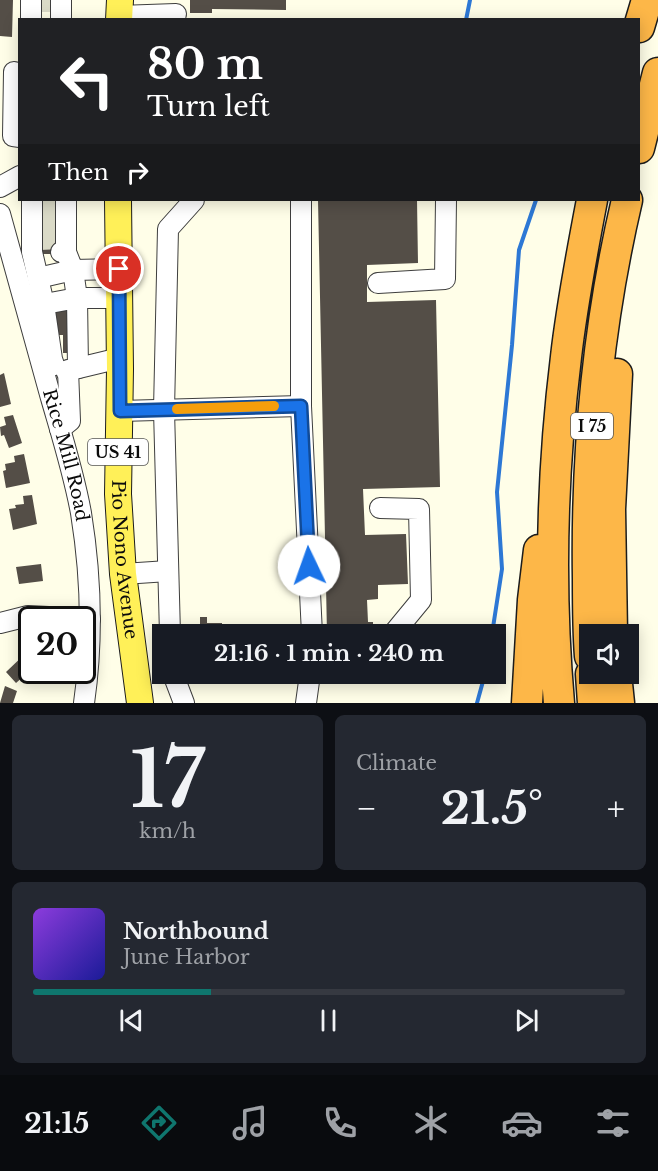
<!DOCTYPE html>
<meta charset="utf-8">
<style>
body{margin:0;font-family:"Libre Baskerville",serif;background:#242831;color:#f1f3f6;height:100vh;display:flex;flex-direction:column;font-size:22px;white-space:nowrap}
*{box-sizing:border-box;margin:0}
p{font-size:20px;color:#9ea1a6}
.icon{flex:none;width:33px;height:33px;fill:none;stroke:currentColor;stroke-width:2;stroke-linecap:round;stroke-linejoin:round}
.map{position:relative;height:703px;overflow:hidden}
.side{display:flex;flex-direction:column;gap:12px;padding:12px;background:#0d0f14;flex:1}
.side>*{flex:none}
.top-card{position:absolute;left:18px;top:18px;width:622px;height:183px;border-radius:0px;box-shadow:0 3px 15px #0003;background:#202124;color:#fff;overflow:hidden}
.fabs{position:absolute;left:579px;top:624px;display:grid;gap:12px}
.fabs a{display:grid;place-items:center;width:60px;height:60px;border-radius:0px;background:#171b24;box-shadow:0 3px 15px #0003;font-size:30px}
.speed{position:absolute;left:18px;top:606px;display:flex;gap:12px;font-size:30px;font-weight:700;text-align:center}
.speed>*{display:grid;place-content:center;width:78px;height:78px;border-radius:50%;background:#171b24;box-shadow:0 3px 15px #0003;line-height:1}
.speed .limit{border:3px solid #111;border-radius:9px;background:#fff;color:#111}
.pin{position:absolute;display:grid;place-items:center;width:51px;height:51px;color:#fff;margin:-26px;border:3px solid #fff;border-radius:50%;box-shadow:0 2px 6px #0007}
.me{position:absolute;width:66px;margin:-33px;rotate:357deg;stroke-linejoin:round;filter:drop-shadow(0 0 4px #0008)}
.turn{display:flex;align-items:center;gap:21px;height:126px;padding:0 30px;font-size:27px}
.turn .icon{width:78px;height:78px;stroke-width:2.5}
.turn b{display:block;font-size:42px;line-height:51px}
.then{display:flex;align-items:center;height:57px;padding:0 30px;background:#0003;gap:12px;font-size:22px}
.big{font-size:45px;font-weight:800;line-height:1.1}
.side .tile{flex:1;display:flex;flex-direction:column;justify-content:center;gap:9px;min-width:0;padding:0 21px;border-radius:9px;background:#242831}
.side .dial{align-items:center;gap:0}
.dial b{font-size:78px;line-height:1}
.song{display:flex;align-items:center;gap:18px}
.cover{width:72px;height:72px;border-radius:9px;background:linear-gradient(135deg,hsl(270 70% 55%),hsl(240 70% 35%))}
.played{height:6px;border-radius:3px;background:linear-gradient(90deg,#0f766e 30%,#363941 30%)}
.keys{display:flex;justify-content:space-around;direction:ltr}
.heat{display:flex;justify-content:space-between;align-items:center;font-size:33px;direction:ltr}
.side .tiles{flex:1;display:grid;gap:12px;grid-template-columns:1fr 1fr}
.tile:last-child{grid-column:span 2}
.trip{position:absolute;left:152px;top:624px;width:354px;height:60px;border-radius:0px;background:#171b24;box-shadow:0 3px 15px #0003;font-weight:800;line-height:60px;text-align:center}
.tabs{display:flex;height:96px;justify-content:space-around;align-items:center;background:#090b0e;color:#9ea1a6}
.tabs .icon{width:42px;height:42px}
.tabs .active{color:#0f766e}
.tabs b{font-size:27px;color:#f1f3f6}
.map>svg:first-child{display:block}
</style>
<div class="map">
<svg width="658" height="703" viewBox="0 0 658 703">
<rect width="100%" height="100%" fill="#fffee8"/>
<g fill="none" stroke-linecap="round" stroke-linejoin="round">
<path stroke="#2d78d5" stroke-width="4" d="M466,20L470,0
M492,634L502,569L497,492L512,345L519,250L536,200
M477,703L485,674"/>
</g>
<path fill="#544e47" d="M0,0H13L12,37L0,36Z
M190,0H286V10L212,9V13H190Z
M40,200H61V254H40Z
M318,200H417L418,263L367,265V302L436,300L440,487L363,489L365,535L406,534L408,584L378,585V599L367,600L368,622H373V634H327Z
M53,305H73V353H63V335H53Z
M4,373L11,404L0,407V375Z
M13,415L22,443L9,448L4,435L1,436L0,427L6,425L4,417Z
M24,454L30,483L6,488L3,471L6,470L5,464L15,462L14,456Z
M32,495L37,524L13,530L9,509L16,508L15,505L24,504L23,496Z
M41,564L43,581L19,584L16,567Z
M200,617H207V623H222V634H200Z
M27,652L32,657V669L16,683L6,672Z
M327,674H392V680L327,681Z
M5,686L17,691L13,703H0Z"/>
<g fill="none" stroke-linecap="round" stroke-linejoin="round">
<path stroke="#dadac7" stroke-width="20" stroke-dasharray="20 10" stroke-linecap="butt" d="M40,2H54
M40,203L61,205
M40,223L61,222
M40,240L61,239"/>
<g stroke="#3e3e3e" stroke-width="22">
<g id="minor">
<path d="M119,16L176,14"/>
<path d="M31,20V0"/>
<path d="M61,20V0"/>
<path d="M14,72L13,136L20,137"/>
<path d="M0,187L20,176"/>
<path d="M32,200V252L44,304L52,359L54,365"/>
<path d="M301,200V406L312,634"/>
<path id="s1" d="M0,214C17,276 34,337 51,398C62,436 74,474 81,513C91,575 93,641 84,703"/>
<path d="M61,252H66V200"/>
<path d="M66,252L73,270L119,269"/>
<path d="M38,278L73,270L77,298H119"/>
<path d="M378,283L445,279L446,200"/>
<path d="M34,306L77,298L78,368"/>
<path d="M66,371L120,358"/>
<path d="M120,411L301,406"/>
<path d="M60,429L70,421L68,370"/>
<path d="M380,508L419,509L421,600L393,634"/>
<path d="M123,574L168,571"/>
<path d="M0,623L28,616L90,619"/>
<path d="M170,634L164,410L168,229L194,200"/>
<path d="M173,674L184,703"/>
<path d="M306,703L310,674"/>
</g>
</g>
<g stroke="#1c1c1c" stroke-width="28">
<g id="major">
<path d="M119,20L120,0"/>
<path id="s2" d="M118,200L120,369L118,494L123,574L140,703"/>
</g>
</g>
<g stroke="#1c1c1c" stroke-width="33">
<path id="highway" d="M639,27L647,0
M639,148L658,73
M612,634L610,509L617,374
M590,656C588,630 588,604 588,579C586,451 598,324 627,200
M591,674L593,703
M616,674L619,703
M527,703L533,600L539,550
M559,703C549,589 552,471 566,357C572,304 582,252 592,200"/>
</g>
<use href="#minor" stroke="#fff" stroke-width="20"/>
<use href="#major" stroke="#fff058" stroke-width="26"/>
<use href="#highway" stroke="#fdb748" stroke-width="30"/>
</g>
<g fill="none" stroke-linecap="round" stroke-linejoin="round">
<g stroke="#114b97" stroke-width="15">
<path id="route" d="M119,269L120,411L301,406L309,566"/>
</g>
<use href="#route" stroke="#1a73e8" stroke-width="10"/>
<path stroke="#f59e0b" stroke-width="10" d="M177,409L274,406"/>
</g>
<g text-anchor="middle" stroke-width="6" stroke-linejoin="round" paint-order="stroke">
<g fill="#fff" stroke="#545454" stroke-width="1.5">
<rect x="571" y="413" width="42" height="26" rx="4.5"/>
<rect x="88" y="439" width="60" height="26" rx="4.5"/>
</g>
<g font-size="16" font-weight="bold" fill="#0b0b0b">
<text x="592" y="432">I 75</text>
<text x="118" y="458">US 41</text>
</g>
<g font-size="18" fill="#0b0b0b" stroke="#fff">
<text dy="6" stroke="none"><textPath href="#s1" startOffset="250">Rice Mill Road</textPath></text>
<text dy="6" stroke="none"><textPath href="#s2" startOffset="360">Pio Nono Avenue</textPath></text>
</g>
</g>
</svg>
<div class="fabs">
<a><svg class="icon" aria-label="sound" viewBox="0 0 24 24"><path d="M4 9h4l5-4v14l-5-4H4zM17 9q2 3 0 6"/></svg></a>
</div>
<div class="speed"><div class="limit">20</div></div>
<div class="pin" style="left:119px;top:269px;background:#d93025"><svg class="icon" aria-label="arrive" viewBox="0 0 24 24"><path d="M6 21V4h12l-3 4 3 4H6"/></svg></div>
<svg class="me" style="left:309px;top:566px" viewBox="-20 -20 40 40"><circle r="19" fill="#fff"/><path d="M0-13L10 11 0 6-10 11z" fill="#1a73e8"/></svg>
<div class="trip">21:16 · 1 min · 240 m</div>
<div class="top-card">
<div class="turn"><svg class="icon" aria-label="left" viewBox="0 0 24 24"><path d="M17 20v-9H6M10 6l-5 5 5 5"/></svg><div><b>80 m</b>Turn left</div></div>
<div class="then">Then<svg class="icon" aria-label="right" viewBox="0 0 24 24"><path d="M7 20v-9h11M14 6l5 5-5 5"/></svg></div>
</div>
</div>
<section class="side">
<div class="tiles">
<div class="tile dial"><b>17</b><p>km/h</p></div>
<div class="tile"><p>Climate</p>
<div class="heat"><a>−</a><b class="big">21.5°</b><a>+</a></div>
</div>
<div class="tile">
<div class="song"><i class="cover"></i><div><b>Northbound</b><p>June Harbor</p></div></div>
<div class="played"></div>
<div class="keys"><svg class="icon" aria-label="previous" viewBox="0 0 24 24"><path d="M18 5L8 12l10 7zM5 5v14"/></svg><svg class="icon" aria-label="pause" viewBox="0 0 24 24"><path d="M8 5v14M16 5v14"/></svg><svg class="icon" aria-label="next" viewBox="0 0 24 24"><path d="M6 5l10 7-10 7zM19 5v14"/></svg></div>
</div>
</div>
</section>
<nav class="tabs">
<b>21:15</b>
<svg class="icon active" aria-label="directions" viewBox="0 0 24 24"><path d="M12 3l9 9-9 9-9-9zM9 14v-3h6M13 9l2 2-2 2"/></svg>
<svg class="icon" aria-label="music" viewBox="0 0 24 24"><path d="M9 18V5l10-2v13"/><circle cx="6" cy="18" r="3"/><circle cx="16" cy="16" r="3"/></svg>
<svg class="icon" aria-label="phone" viewBox="0 0 24 24"><path d="M5 4h4l2 5-3 2q2 4 5 5l2-3 5 2v4C11 20 4 13 5 4z"/></svg>
<svg class="icon" aria-label="climate" viewBox="0 0 24 24"><path d="M12 3v18M4 7l16 10M4 17L20 7"/></svg>
<svg class="icon" aria-label="car" viewBox="0 0 24 24"><path d="M5 17H2v-5l4-1 3-4h7l3 4 3 1v5h-3M9 17h6M6 11h13"/><circle cx="7" cy="17" r="2"/><circle cx="17" cy="17" r="2"/></svg>
<svg class="icon" aria-label="filters" viewBox="0 0 24 24"><path d="M4 7h16M4 17h16"/><circle cx="9" cy="7" r="2"/><circle cx="15" cy="17" r="2"/></svg>
</nav>
